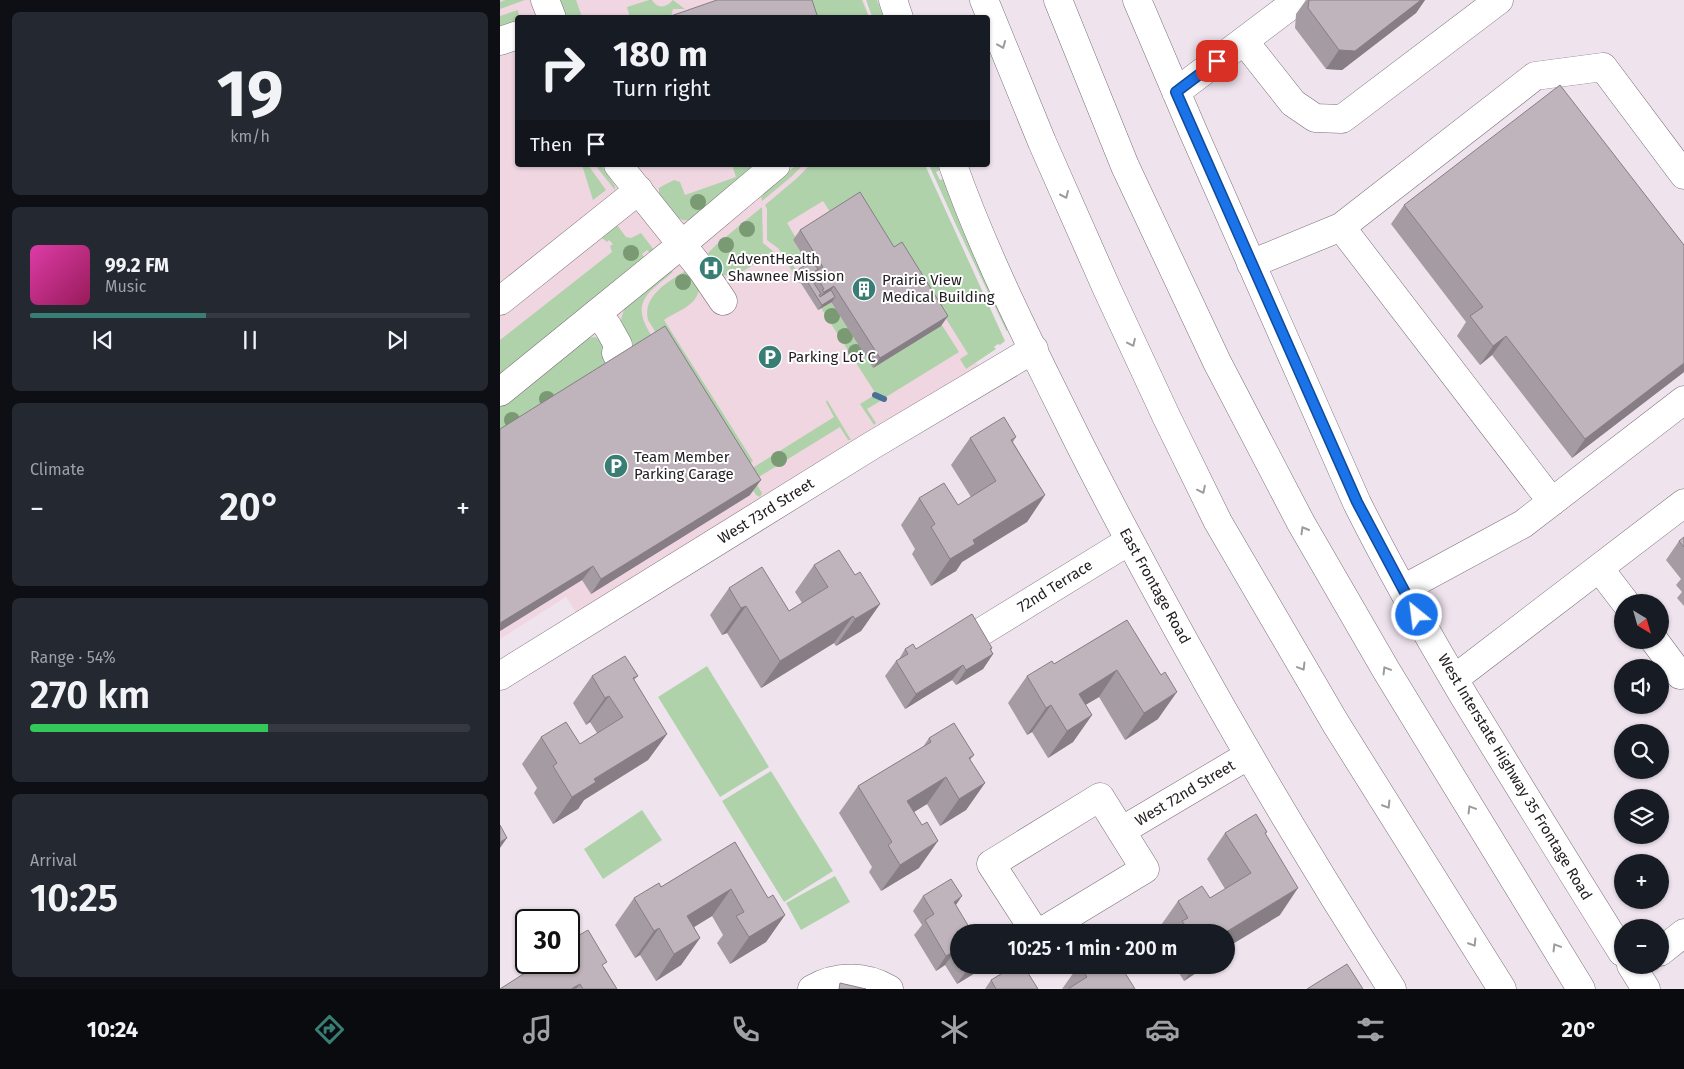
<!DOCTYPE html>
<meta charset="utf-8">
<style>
body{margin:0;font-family:"Fira Sans",sans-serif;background:#242831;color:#f1f3f6;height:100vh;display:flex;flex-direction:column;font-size:19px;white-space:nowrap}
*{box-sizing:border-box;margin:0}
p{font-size:16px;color:#9ea1a6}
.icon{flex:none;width:28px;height:28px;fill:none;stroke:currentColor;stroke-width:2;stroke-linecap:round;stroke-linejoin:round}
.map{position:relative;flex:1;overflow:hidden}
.side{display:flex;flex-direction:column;gap:12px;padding:12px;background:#0d0f14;width:500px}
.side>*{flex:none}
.guide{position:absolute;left:15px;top:15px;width:475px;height:152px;border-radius:5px;box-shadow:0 1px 4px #0004;background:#171b24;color:#f1f3f6;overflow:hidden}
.needle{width:32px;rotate:143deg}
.controls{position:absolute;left:1114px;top:594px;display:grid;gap:10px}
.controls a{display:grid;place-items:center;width:55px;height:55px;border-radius:50%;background:#171b24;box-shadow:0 1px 4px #0004;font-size:25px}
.speed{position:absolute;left:15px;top:909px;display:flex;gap:10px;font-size:25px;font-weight:700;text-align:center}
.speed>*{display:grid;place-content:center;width:65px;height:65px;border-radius:50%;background:#171b24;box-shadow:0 1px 4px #0004;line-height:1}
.speed .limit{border:2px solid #111;border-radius:8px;background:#fff;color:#111}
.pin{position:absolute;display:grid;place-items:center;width:42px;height:42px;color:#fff;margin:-21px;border-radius:10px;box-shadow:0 2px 8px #0006}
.me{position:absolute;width:55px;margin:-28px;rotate:331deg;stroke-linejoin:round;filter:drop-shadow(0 0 4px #0008)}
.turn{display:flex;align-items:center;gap:18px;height:105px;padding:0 15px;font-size:22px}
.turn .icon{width:65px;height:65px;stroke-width:2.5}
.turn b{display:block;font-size:35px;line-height:42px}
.then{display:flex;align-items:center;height:48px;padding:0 15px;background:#0003;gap:10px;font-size:19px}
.big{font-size:38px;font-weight:600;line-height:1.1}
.side .tile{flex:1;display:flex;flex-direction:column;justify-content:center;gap:8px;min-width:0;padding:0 18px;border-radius:8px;background:#242831}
.side .dial{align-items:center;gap:0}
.dial b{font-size:65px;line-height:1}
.song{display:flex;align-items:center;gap:15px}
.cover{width:60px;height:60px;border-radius:8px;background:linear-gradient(135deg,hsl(320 70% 55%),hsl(330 70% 35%))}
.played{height:5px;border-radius:2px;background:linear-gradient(90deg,#387e74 40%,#363941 40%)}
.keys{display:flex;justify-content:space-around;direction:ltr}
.heat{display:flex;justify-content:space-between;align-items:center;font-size:28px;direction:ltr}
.charge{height:8px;border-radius:4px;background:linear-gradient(90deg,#34c759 54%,#363941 0)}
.trip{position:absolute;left:450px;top:924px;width:285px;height:50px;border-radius:25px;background:#171b24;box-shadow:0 1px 4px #0004;font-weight:600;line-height:50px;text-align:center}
.tabs{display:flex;height:80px;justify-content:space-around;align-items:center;background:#090b0e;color:#9ea1a6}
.tabs .icon{width:35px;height:35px}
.tabs .on{color:#387e74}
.tabs b{font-size:22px;color:#f1f3f6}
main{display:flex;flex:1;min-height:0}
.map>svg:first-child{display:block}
</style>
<main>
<section class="side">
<div class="tile dial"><b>19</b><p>km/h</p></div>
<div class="tile">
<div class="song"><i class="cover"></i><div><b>99.2 FM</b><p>Music</p></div></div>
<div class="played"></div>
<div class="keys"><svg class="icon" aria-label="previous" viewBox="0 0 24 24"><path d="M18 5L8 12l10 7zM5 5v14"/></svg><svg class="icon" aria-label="pause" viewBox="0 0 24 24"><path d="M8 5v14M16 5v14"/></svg><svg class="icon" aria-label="next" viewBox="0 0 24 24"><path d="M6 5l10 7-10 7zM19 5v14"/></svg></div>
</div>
<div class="tile"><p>Climate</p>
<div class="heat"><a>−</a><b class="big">20°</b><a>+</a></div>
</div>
<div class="tile"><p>Range · 54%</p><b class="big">270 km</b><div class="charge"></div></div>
<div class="tile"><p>Arrival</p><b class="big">10:25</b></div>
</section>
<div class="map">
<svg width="1184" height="989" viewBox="0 0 1184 989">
<rect width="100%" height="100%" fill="#efe4ee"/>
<path fill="#efd6e0" d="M0,0H364L370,17L18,18V165H363L482,372L82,622L66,597L0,639Z"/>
<path fill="#b0d2ab" d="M5,0H25L0,9V2Z
M59,0H76L82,17H66Z
M149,0H152C157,9 166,8 173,0L185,9H173L171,17L130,18L127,7Z
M302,0H362L369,17H308Z
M366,0H377L384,17H372Z
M18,10L19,17L18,18L17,21L0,26V16Z
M82,165H88L106,190L93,200Z
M95,165H101L115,186V190Z
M232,165H256L191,220C174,223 168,207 159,195V188L164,185L174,180L180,182L185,195L236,177Z
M296,165H303L291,177L262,201L261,196Z
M310,165H425L505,341L500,345L498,344L494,347L496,349L466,369L460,359L468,354L415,269L332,215L323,201L287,223L296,238L293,240L302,255L291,262L303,281L299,283L279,249L267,240V209L265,205L296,179Z
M429,165H439L440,170L436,172L440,180L443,179L448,187L507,325V332L456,225Z
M262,207L263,243L274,252L235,276L221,275L208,253L216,245Z
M117,225L126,237L131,238L141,233L154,250L150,253L147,250L142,254L144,257L0,375V340L112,252L110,246L113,244L109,240L107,242L102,238Z
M171,270L173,272C145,295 130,303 153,338L136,349L122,326L121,320L124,309Z
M185,271L199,290C196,306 177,311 164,320L253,461L241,470L148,320C142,296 168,282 185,271Z
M412,278L459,352L386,397L376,394L317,302L327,296L373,368Z
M95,337L102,341L116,365L0,437V406L86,338Z
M373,396L382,400L367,409L376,423L374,425L360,404Z
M327,400L351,440H348L340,427L254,480L262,493L260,497L256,495L243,474L334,417L326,402Z
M207,666L269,767L220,797L158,697Z
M271,771L333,871L284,902L222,801Z
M142,810L162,840L103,879L84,849Z
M335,876L350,902L301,930L286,903Z"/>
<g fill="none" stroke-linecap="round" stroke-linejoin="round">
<path stroke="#487194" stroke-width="6" d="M375,395L384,399"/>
<g stroke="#7a7079" stroke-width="29">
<path id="minor" d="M45,0L52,18
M393,0L399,18
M637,0L692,129L857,503C890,569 927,634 965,698C1017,783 1069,868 1122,952
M0,41L18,35
M744,41L793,103L815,118L842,119L999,0
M676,92L798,0
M118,165L202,270L223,301
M453,165C487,261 534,352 579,443C674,630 779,813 892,989
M841,227L1052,502
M751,264L841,227L1035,76L1103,67L1184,175
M0,301L139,190
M97,313L108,327L118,345L116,353L121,362
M0,392L181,245L276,165
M1099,568L1125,602
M903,589L1023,524L1184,400
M481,632L629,541
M1154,640L1180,675
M0,676L371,446L534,349
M954,679L1184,503
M621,831L749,755
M535,932L491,864L600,797L645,869L541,932
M1160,952L1184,933
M1131,965L1146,989
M312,989C336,975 365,975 389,989"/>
</g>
<g stroke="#7a7079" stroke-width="29">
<path id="highway" d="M484,0L542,142L607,289L667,418L718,522L836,724L1002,989
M558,0L625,166L717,362L801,523L886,670L1081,989"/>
</g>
<use href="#minor" stroke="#fff" stroke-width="28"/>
<use href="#highway" stroke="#fff" stroke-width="28"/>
</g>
<g fill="#7a9a74">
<circle cx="198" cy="202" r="8"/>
<circle cx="247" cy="229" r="8"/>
<circle cx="226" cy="245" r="8"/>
<circle cx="131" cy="253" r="8"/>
<circle cx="183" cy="282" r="8"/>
<circle cx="332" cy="316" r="8"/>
<circle cx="345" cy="336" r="8"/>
<circle cx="356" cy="352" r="8"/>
<circle cx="47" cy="399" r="8"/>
<circle cx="12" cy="420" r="8"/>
<circle cx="279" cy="459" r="8"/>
</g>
<path fill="#a59ba2" d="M806,0H925L916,13L842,70L826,69L795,28L796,14Z
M904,205L1184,372L1072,458L992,355L980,365L957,336L966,322L891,224Z
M300,230L441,326L373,368L331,302L318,310L295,274L299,269L308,264L293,240Z
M0,429L250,495L91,594L82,580L0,631Z
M516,437L513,442L545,495L527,522L462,562L456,571L431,586L412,554L415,549L401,525L419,498L458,505L471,497L451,465L470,438Z
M1184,537V606L1177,598L1182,592L1176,585L1181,579L1166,560L1179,541Z
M314,565L355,575L380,604L361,631L336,646L334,643L261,688L227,633L222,635L210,615L229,588L289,611L302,603L295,592Z
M627,620L658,719L625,740L599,697L585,705L592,715L573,742L548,758L532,732L527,735L508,703L527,676L554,664Z
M492,648L491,650L493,654L483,669L456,685L452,680L405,709L385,676L396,661L399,659L405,649Z
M92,676H138L134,680L167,734L148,760L84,800L78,809L53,824L34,793L37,788L22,764L41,737L80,744L97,733L90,722L86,725L73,703Z
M429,738L474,755L470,760L485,783L466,810L440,826L427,804L414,812L419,868L381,891L369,872L372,867L339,813L358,786L423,747Z
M725,833L765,835L780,915L726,948V932H662L659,928L678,901L710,898L725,889L707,859Z
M235,842L268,898L285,915L266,942L230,964L217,943L223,935L212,916L194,927L200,938L181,965L156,981L140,955L135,958L115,925L134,898L161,887Z
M423,896L456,906L459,932V965H488L487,966L457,984L445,965L436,971L414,935L422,925L413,911Z
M579,965L614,967L635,989H562Z
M674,965H708L684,981Z
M104,967L117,989H0Z
M491,980L538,989H485Z"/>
<path fill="#867e84" d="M921,0H925L916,13L842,70L826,69L839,50Z
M334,286L327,296L318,300L324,292Z
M335,297L332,302L318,310L322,305Z
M448,316L441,326L373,368L380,358Z
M1006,336L992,355L980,365L993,346Z
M1184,363V372L1072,458L1085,439Z
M261,480L250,495L91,594L101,579Z
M545,495L527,522L462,562L456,571L431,586L450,559L473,540Z
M93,566L82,580L0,631V623Z
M380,604L361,631L336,646L355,619Z
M246,606L227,633L222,635L241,608Z
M353,616L334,643L261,688L280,661Z
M492,648L484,659L493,654L483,669L456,685L466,670Z
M463,665L452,680L405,709L416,694Z
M617,670L599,697L560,720L579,694Z
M677,692L658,719L625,740L644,713Z
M109,696L90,722L86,725L105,698Z
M551,705L532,732L527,735L546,708Z
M592,715L573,742L548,758L567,731Z
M167,734L148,760L84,800L78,809L53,824L72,797L94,779Z
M446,777L427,804L388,828L407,801Z
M485,783L466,810L440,826L459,799Z
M7,838L0,848V842Z
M438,841L419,868L381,891L400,865Z
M798,888L780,915L726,948V932Z
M231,889L212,916L168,943L187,916Z
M462,896L452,911L454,902Z
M285,915L266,942L230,964L249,937Z
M159,928L140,955L135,958L154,931Z
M200,938L181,965L156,981L174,954Z
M456,950L445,965L436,971L446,956Z
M475,965H488L457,984L467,970Z
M695,965H708L684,981Z
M80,984L76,989H71Z"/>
<path fill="#c0b4bc" stroke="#867e84" d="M217,0H312L318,18H165Z
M809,0H921L855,51L839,50L808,8Z
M1060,85L1184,245V363L1085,439L1006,336L993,346L970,316L983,307L904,205Z
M360,192L394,247L402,242L448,316L380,358L334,286L324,292L322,290L324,289L314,272L323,267L300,230Z
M312,261L318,269L314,272L310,277L321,294L319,295L320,297L331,290L335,297L322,305L299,269Z
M165,326L261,480L101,579L93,566L0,623V429Z
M504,417L516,437L511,440L545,495L473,540L475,544L450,559L431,527L435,524L419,498L444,483L458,505L496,481L470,438Z
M1184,537V547L1179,541Z
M339,550L355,575L360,572L380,604L355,619L353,616L280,661L246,606L241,608L229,588L262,567L289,611L328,587L314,565Z
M472,614L492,648L490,649L493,654L466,670L463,665L416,694L396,661L408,654L405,649L413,644L416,649Z
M627,620L661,675L665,672L677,692L644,713L617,670L579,694L592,715L567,731L551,705L546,708L527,676L552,661L554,664Z
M125,656L138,676L133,678L167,734L94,779L96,782L72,797L53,766L57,763L41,737L66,722L80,744L123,717L109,696L105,698L92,676Z
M454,723L474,755L469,758L485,783L459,799L446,777L407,801L422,825L427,822L438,841L400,865L388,845L392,842L358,786L431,742L429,738Z
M756,814L767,832L765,833L798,888L726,932H690L682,921L688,918L678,901L702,886L710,898L751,873L725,833Z
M0,825L7,838L0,842Z
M235,842L268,898L273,895L285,915L249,937L236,916L244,912L231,889L187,916L200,938L174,954L159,928L154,931L134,898L159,883L161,887Z
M451,879L462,896L454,902L472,932H459V955L456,950L446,956L425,920L434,914L423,896Z
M88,930L107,962L102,965L117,989H83L80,984L71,989H0L42,962H69V941Z
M847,964L863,989H807Z
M465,965H475L467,970Z
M516,965H523L538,989H496L491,980Z
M579,965H612L614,967L617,965H620L635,989H568L587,977Z
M340,983L366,989H339Z"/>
<defs><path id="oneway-chevron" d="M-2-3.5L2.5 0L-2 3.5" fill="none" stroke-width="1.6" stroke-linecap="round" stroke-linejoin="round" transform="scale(1.25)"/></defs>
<g stroke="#9c9b9c">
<use href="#oneway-chevron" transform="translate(502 45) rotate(68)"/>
<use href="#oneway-chevron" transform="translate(565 195) rotate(66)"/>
<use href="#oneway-chevron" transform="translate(632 343) rotate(65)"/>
<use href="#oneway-chevron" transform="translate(702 490) rotate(64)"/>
<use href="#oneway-chevron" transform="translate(804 530) rotate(-120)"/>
<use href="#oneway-chevron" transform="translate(802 667) rotate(59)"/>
<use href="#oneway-chevron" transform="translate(886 670) rotate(-121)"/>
<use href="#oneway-chevron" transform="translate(887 805) rotate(58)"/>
<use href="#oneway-chevron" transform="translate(971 809) rotate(-121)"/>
<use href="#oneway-chevron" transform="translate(973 943) rotate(58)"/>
<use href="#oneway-chevron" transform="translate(1056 947) rotate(-121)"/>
</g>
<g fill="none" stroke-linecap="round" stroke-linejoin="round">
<g stroke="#114b97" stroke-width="12">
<path id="route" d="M717,61L676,92L857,502L917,615"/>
</g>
<use href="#route" stroke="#1a73e8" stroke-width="9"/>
</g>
<defs>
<g id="hospital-disc" transform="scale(1.25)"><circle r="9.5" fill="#387e74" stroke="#fff"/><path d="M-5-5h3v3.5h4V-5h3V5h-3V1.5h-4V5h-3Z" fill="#fff"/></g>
<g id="building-disc" transform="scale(1.25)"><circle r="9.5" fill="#387e74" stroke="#fff"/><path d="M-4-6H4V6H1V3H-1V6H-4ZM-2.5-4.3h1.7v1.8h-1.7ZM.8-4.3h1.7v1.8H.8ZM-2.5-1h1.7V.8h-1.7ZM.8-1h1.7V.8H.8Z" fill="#fff"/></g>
<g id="parking-disc" transform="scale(1.25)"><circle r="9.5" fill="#387e74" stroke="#fff"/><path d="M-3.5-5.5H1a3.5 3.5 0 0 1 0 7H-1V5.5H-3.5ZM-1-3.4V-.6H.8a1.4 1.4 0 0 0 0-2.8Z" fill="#fff"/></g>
</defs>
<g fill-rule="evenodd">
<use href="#hospital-disc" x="211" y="268"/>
<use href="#building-disc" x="364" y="289"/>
<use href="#parking-disc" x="270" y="357"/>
<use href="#parking-disc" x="116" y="466"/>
</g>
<g text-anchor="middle" stroke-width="4" stroke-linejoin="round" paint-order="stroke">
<g font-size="15" fill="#242023" stroke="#fff" text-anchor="start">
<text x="228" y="264">AdventHealth<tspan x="228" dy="17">Shawnee Mission</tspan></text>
<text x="382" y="285">Prairie View<tspan x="382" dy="17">Medical Building</tspan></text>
<text x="288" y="362">Parking Lot C</text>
<text x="134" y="462">Team Member<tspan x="134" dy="17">Parking Carage</tspan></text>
</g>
<g font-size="15" fill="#242023" stroke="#fff">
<text transform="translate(266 511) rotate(-32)" y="5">West 73rd Street</text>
<text transform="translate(555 586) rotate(-32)" y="5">72nd Terrace</text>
<text transform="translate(655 586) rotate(61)" y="5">East Frontage Road</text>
<text transform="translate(1015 777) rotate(59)" y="5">West Interstate Highway 35 Frontage Road</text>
<text transform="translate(685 793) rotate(-31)" y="5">West 72nd Street</text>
</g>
</g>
</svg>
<div class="controls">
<a><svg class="needle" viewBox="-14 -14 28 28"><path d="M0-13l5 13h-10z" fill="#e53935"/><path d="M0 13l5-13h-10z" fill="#9ea1a6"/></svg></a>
<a><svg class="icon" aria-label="sound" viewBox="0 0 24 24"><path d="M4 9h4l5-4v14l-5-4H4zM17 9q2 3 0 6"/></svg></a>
<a><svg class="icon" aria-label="search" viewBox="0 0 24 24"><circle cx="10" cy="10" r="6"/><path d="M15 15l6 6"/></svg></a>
<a><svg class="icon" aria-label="layers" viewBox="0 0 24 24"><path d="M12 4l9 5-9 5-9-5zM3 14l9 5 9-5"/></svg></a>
<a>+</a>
<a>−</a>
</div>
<div class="speed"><div class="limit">30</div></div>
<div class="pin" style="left:717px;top:61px;background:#d93025"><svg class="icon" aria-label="arrive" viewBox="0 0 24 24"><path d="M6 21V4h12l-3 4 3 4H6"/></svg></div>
<svg class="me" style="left:917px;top:615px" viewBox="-20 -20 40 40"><circle r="17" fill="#1a73e8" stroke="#fff" stroke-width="3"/><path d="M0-11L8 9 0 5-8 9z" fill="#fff"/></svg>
<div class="trip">10:25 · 1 min · 200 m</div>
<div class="guide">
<div class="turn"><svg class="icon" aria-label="right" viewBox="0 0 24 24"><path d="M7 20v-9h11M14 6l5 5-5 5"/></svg><div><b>180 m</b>Turn right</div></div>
<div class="then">Then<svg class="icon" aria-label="arrive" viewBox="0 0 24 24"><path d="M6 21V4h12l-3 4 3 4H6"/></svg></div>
</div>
</div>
</main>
<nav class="tabs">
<b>10:24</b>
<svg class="icon on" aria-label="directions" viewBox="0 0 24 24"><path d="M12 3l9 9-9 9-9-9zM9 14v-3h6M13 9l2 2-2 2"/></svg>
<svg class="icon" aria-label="music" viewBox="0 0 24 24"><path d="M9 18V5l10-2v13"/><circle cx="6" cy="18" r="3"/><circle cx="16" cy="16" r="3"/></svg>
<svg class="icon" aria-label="phone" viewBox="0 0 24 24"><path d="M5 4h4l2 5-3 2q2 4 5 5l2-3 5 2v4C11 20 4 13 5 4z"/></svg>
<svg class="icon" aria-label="climate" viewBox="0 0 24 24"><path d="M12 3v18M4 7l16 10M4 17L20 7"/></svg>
<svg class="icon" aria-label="car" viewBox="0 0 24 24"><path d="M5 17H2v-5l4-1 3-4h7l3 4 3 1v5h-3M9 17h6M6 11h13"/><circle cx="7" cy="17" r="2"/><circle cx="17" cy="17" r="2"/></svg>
<svg class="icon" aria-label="filters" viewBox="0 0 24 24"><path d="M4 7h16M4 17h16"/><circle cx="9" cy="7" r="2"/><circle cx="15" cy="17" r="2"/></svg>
<b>20°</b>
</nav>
